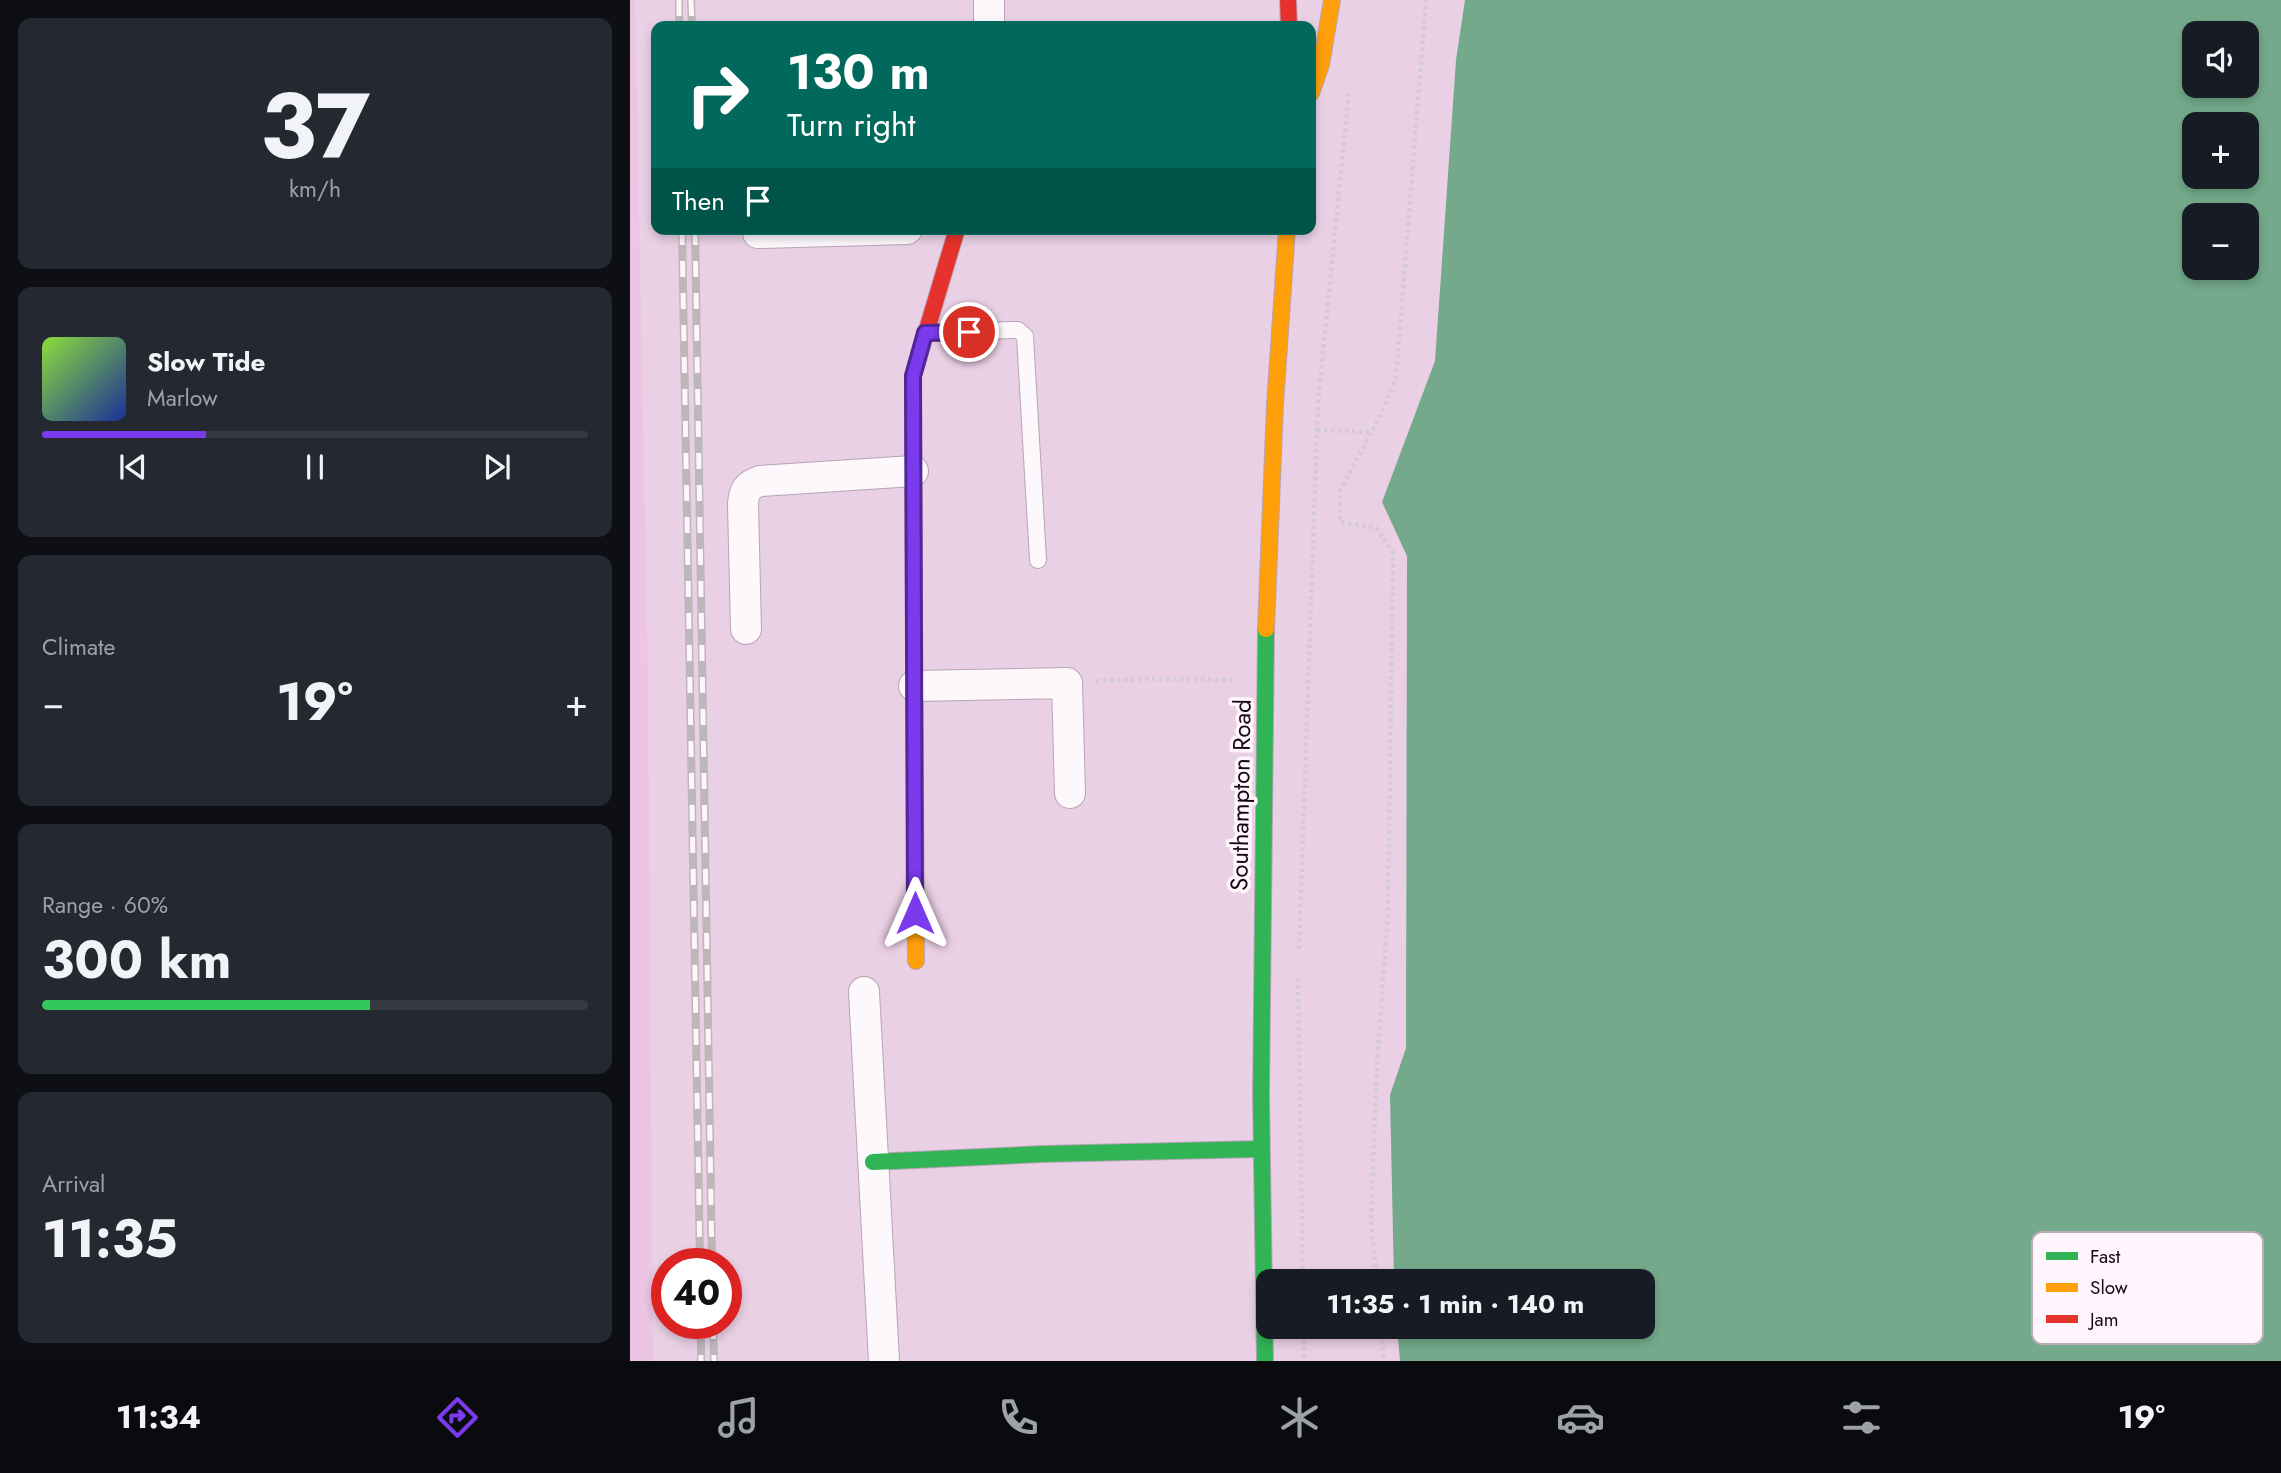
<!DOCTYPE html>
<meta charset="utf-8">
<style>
body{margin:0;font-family:Jost,sans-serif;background:#242831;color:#f1f3f6;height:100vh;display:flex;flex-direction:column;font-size:26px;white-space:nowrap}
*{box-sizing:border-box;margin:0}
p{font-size:23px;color:#9ea1a6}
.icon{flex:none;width:38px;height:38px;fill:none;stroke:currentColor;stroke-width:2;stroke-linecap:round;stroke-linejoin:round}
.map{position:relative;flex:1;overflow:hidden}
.sheet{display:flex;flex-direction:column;gap:18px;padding:18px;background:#0d0f14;width:630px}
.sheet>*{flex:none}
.top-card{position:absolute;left:21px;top:21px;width:665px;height:214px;border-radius:14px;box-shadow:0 4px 10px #0003;background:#00695c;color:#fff;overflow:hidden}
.tools{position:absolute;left:1552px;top:21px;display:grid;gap:14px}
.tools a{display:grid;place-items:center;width:77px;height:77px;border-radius:14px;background:#171b24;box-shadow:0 4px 10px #0003;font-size:35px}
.speed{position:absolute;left:21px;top:1248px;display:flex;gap:14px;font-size:35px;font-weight:700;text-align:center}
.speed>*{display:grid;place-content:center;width:91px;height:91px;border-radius:50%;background:#171b24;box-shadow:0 4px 10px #0003;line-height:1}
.speed .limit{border:10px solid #d22;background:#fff;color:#111}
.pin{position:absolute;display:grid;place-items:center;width:60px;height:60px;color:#fff;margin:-30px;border:4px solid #fff;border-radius:50%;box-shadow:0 2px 7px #0007}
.me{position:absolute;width:77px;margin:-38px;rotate:0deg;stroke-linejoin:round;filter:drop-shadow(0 0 5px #0008)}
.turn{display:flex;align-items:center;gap:24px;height:147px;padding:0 21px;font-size:32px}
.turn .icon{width:91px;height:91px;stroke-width:2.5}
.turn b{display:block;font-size:49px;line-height:60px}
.then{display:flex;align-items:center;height:66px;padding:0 21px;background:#0003;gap:14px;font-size:26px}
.big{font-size:52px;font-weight:700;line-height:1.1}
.sheet .tile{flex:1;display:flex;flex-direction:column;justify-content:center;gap:10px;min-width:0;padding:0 24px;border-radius:14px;background:#242831}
.sheet .dial{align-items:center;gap:0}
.dial b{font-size:91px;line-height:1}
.song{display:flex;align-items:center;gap:21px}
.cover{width:84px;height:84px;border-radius:10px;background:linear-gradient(135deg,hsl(90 70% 55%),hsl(230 70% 35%))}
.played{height:7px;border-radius:4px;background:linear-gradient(90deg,#7c3aed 30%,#363941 30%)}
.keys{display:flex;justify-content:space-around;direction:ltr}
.heat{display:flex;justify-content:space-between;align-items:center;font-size:38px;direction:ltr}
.charge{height:10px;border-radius:5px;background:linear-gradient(90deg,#34c759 60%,#363941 0)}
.trip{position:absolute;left:626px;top:1269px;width:399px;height:70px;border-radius:14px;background:#171b24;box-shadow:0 4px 10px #0003;font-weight:700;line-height:70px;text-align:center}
.dock{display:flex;height:112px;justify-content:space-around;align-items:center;background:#090b0e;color:#9ea1a6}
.dock .icon{width:49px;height:49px}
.dock .active{color:#7c3aed}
.dock b{font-size:32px;color:#f1f3f6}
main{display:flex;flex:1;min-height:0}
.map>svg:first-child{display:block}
</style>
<main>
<section class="sheet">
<div class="tile dial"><b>37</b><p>km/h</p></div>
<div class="tile">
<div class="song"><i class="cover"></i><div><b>Slow Tide</b><p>Marlow</p></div></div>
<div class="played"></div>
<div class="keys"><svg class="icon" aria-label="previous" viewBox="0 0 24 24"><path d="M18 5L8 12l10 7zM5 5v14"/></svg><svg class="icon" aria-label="pause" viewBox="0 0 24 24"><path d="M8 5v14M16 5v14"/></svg><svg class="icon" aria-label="next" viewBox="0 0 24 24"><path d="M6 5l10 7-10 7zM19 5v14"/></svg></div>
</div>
<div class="tile"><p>Climate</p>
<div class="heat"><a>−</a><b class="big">19°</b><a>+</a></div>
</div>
<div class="tile"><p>Range · 60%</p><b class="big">300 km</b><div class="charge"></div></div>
<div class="tile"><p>Arrival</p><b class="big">11:35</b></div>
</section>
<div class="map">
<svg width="1651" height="1361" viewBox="0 0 1651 1361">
<rect width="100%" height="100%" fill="#ead0e5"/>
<path fill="#edc4e4" d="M0,0H5L18,676L23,1361H0Z"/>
<path fill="#74aa8b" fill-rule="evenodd" d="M835,0H1651V1361H770L767,1327L1013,1326V1281H764L760,1095L776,1048L777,556L752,502L805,361L826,60ZM1564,33H1617V86H1564ZM1564,124H1617V177H1564ZM1564,215H1617V268H1564Z"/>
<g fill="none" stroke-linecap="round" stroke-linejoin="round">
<g stroke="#b8a4b4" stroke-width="18">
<path id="lane" d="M295,333L382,330H388L395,336L408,560"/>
</g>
<g stroke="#b8a4b4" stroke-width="32">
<path id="street" d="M359,0V26
M128,233L277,229
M116,629L113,504C114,491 117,485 130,481L283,471
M284,686L437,683L440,793
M234,992L254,1361"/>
</g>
<g stroke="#b8a4b4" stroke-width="18">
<path id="fast" d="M243,1162L413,1154L631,1149
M635,1361L631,1095L636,629"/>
</g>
<g stroke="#b8a4b4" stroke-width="18">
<path id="slow" d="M681,93L691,65L702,0
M283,436L286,961
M636,629L645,405L657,229"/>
</g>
<g stroke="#b8a4b4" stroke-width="18">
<path id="jam" d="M658,0L659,26
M283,436V376L327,229"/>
</g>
<path stroke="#d4ccd2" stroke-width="4.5" stroke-dasharray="3.5 3.5" stroke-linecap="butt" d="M687,430L742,432
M466,681L517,679L604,680
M669,949L688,402L719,91
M668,978L673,1281
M747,1281L741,1221L747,1062L758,912L763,552L746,528L710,522V491L750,416L766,378L796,0
M674,1326V1361
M751,1326L754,1361"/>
<use href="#lane" stroke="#fcf8fb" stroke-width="16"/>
<use href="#street" stroke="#fcf8fb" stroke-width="30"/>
<use href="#fast" stroke="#30b455" stroke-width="16"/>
<use href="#slow" stroke="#ff9f0a" stroke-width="16"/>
<use href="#jam" stroke="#e5322d" stroke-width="16"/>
<g stroke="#bdb6bb" stroke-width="8">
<path id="rail" d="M49,0V26
M61,0L62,26
M52,229L70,1264
M65,229L82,1264
M71,1323V1361
M83,1323L84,1361"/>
</g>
<use href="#rail" stroke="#fff5fc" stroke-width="5" stroke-dasharray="16" stroke-linecap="butt"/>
</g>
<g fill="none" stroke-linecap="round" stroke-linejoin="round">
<g stroke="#51269a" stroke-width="18">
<path id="route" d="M285,913L283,376L295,333L339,332"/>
</g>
<use href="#route" stroke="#7c3aed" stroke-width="12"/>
</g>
<g text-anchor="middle" stroke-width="7" stroke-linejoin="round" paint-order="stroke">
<g font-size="24" fill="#170714" stroke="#fff5fc">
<text transform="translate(611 795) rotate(-89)" y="8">Southampton Road</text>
</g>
</g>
<rect x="1402" y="1232" width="231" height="112" rx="10" fill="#fff5fc" stroke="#b9aeb6" stroke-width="2"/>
<rect x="1416" y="1252" width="32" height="8" fill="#30b455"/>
<rect x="1416" y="1283" width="32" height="9" fill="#ff9f0a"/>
<rect x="1416" y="1315" width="32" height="8" fill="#e5322d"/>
<g font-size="19" fill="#170714">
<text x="1460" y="1263">Fast</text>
<text x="1460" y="1294">Slow</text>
<text x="1460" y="1326">Jam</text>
</g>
</svg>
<div class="tools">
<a><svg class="icon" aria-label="sound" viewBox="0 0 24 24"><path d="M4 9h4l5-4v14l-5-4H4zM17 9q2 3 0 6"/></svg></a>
<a>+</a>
<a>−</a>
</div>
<div class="speed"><div class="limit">40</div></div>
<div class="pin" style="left:339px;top:332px;background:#d93025"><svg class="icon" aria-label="arrive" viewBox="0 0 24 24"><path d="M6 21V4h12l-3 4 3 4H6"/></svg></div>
<svg class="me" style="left:285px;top:913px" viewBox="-20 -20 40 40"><path d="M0-17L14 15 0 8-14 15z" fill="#7c3aed" stroke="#fff" stroke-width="4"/></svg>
<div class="trip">11:35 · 1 min · 140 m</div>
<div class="top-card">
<div class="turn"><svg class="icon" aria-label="right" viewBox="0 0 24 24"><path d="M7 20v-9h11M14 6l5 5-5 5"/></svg><div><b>130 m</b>Turn right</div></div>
<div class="then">Then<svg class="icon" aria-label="arrive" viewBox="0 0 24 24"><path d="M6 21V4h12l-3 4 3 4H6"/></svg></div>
</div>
</div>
</main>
<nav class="dock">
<b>11:34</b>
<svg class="icon active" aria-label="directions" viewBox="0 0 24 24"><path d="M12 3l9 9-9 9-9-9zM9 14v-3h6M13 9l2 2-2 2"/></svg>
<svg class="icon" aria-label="music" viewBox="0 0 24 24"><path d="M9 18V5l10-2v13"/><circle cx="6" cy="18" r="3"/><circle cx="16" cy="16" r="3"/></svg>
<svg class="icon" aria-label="phone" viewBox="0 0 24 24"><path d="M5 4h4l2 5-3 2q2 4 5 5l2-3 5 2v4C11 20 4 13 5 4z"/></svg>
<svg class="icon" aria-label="climate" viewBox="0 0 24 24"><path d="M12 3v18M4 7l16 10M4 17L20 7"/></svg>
<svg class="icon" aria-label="car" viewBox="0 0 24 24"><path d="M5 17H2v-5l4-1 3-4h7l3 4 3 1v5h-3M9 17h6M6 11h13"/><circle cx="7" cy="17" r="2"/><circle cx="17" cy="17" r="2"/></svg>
<svg class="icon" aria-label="filters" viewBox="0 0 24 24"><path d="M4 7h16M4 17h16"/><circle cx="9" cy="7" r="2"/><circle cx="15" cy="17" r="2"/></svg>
<b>19°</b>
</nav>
